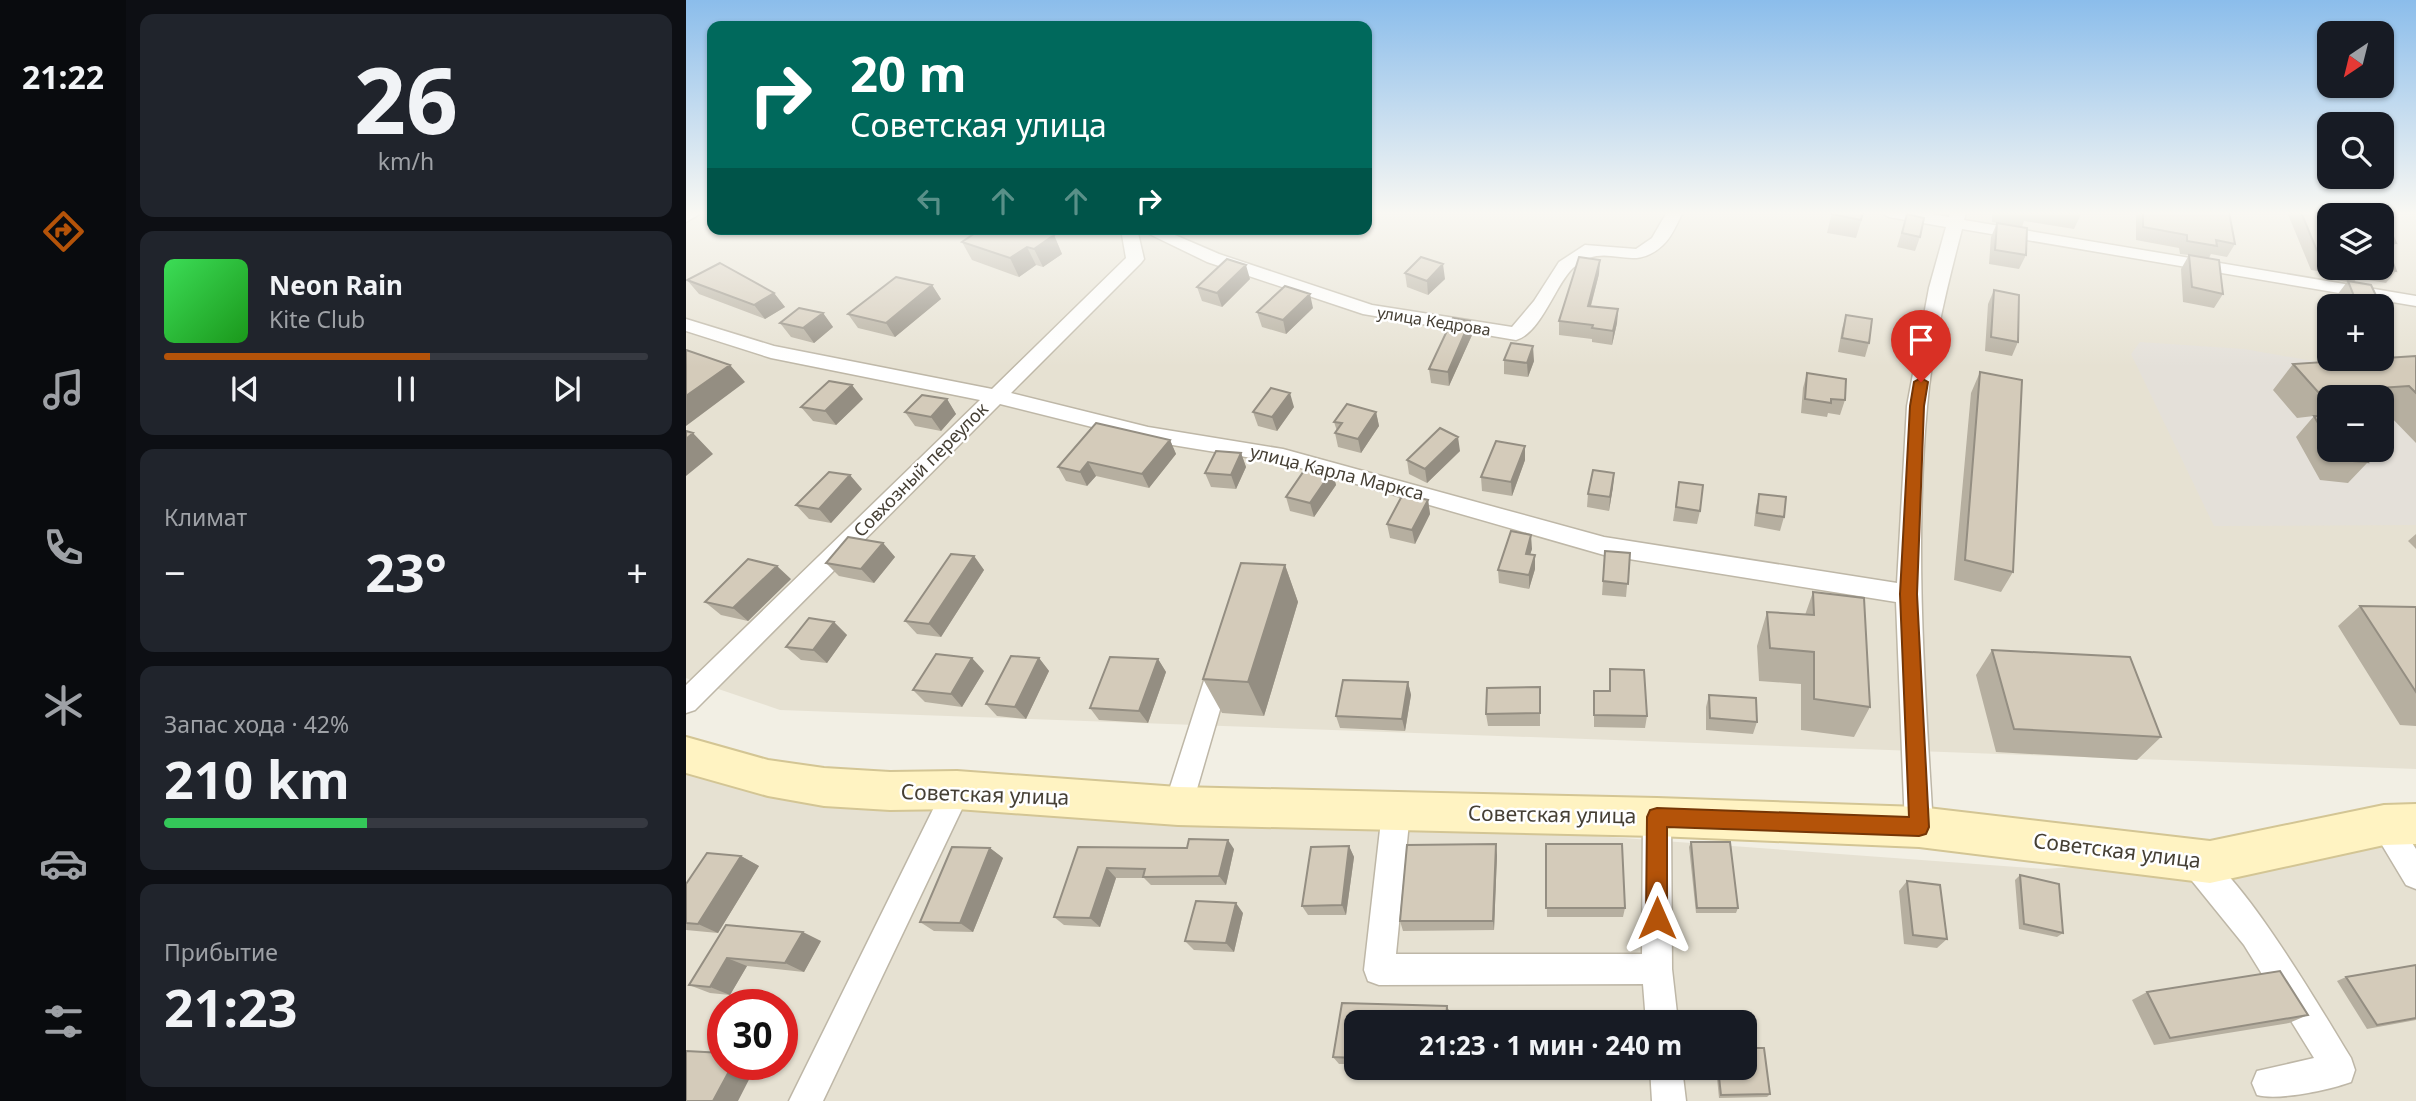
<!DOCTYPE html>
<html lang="ru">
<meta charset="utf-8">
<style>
body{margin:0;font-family:"Noto Sans",sans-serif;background:#20242c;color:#f1f3f6;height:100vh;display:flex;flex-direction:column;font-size:26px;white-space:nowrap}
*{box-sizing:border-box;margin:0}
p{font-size:23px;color:#9ea1a6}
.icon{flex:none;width:38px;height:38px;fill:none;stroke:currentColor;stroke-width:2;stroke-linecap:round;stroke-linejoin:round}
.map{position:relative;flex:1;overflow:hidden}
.drawer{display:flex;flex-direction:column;gap:14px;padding:14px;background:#0d0f14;width:560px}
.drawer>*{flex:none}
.hud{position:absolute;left:21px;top:21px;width:665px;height:214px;border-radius:14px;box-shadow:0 2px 5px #0004;background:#00695c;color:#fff;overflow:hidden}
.needle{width:46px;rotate:215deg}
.buttons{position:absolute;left:1631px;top:21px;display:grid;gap:14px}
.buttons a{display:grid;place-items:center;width:77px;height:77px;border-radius:14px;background:#171b24;box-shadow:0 2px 5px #0004;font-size:35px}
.speed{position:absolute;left:21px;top:989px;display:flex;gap:14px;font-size:35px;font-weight:700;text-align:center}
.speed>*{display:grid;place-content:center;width:91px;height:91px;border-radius:50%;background:#171b24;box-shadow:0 2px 5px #0004;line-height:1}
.speed .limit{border:10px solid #d22;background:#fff;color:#111}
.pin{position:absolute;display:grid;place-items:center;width:60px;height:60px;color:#fff;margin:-72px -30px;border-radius:50% 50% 50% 0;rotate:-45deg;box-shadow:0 0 7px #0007}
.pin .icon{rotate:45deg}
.me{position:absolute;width:77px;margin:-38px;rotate:0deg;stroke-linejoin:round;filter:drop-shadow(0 0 5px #0008)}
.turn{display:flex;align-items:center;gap:24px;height:147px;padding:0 28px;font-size:32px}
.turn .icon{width:91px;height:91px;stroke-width:2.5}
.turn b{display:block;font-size:49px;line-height:60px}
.lanes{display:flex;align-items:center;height:66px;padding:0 28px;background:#0003;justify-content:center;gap:35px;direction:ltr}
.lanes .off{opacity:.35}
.big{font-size:52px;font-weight:700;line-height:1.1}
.drawer .widget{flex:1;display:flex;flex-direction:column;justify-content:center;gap:10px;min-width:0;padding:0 24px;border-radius:14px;background:#20242c}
.drawer .dial{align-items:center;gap:0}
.dial b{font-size:91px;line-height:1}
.song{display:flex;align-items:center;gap:21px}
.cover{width:84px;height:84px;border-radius:10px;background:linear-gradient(135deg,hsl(130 70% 55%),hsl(120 70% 35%))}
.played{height:7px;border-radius:4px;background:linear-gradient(90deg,#b45309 55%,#363941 55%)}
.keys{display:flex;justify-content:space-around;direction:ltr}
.heat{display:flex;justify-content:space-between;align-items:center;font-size:38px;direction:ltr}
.charge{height:10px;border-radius:5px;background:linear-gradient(90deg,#34c759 42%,#363941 0)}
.trip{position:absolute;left:658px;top:1010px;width:413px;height:70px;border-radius:14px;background:#171b24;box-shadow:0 2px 5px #0004;font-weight:700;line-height:70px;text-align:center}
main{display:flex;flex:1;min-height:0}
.tabs{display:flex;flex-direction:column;width:126px;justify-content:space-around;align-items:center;background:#090b0e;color:#9ea1a6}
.tabs .icon{width:49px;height:49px}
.tabs .current{color:#b45309}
.tabs b{font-size:32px;color:#f1f3f6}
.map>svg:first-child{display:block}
</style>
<main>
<nav class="tabs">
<b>21:22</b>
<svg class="icon current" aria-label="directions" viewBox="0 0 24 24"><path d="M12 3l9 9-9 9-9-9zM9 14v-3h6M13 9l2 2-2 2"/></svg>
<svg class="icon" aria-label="music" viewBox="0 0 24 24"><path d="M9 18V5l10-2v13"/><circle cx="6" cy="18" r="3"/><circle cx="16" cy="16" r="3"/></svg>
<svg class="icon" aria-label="phone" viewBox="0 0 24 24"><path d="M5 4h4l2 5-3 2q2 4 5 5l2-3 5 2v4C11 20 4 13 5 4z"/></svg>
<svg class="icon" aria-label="climate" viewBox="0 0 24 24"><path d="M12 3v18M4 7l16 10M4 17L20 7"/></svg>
<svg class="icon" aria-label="car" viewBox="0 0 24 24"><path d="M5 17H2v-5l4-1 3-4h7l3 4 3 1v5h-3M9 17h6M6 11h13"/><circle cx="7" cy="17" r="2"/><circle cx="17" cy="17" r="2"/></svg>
<svg class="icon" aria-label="filters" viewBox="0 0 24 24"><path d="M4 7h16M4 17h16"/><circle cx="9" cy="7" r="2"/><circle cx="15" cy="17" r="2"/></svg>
</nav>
<section class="drawer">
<div class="widget dial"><b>26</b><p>km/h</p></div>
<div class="widget">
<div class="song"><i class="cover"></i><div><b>Neon Rain</b><p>Kite Club</p></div></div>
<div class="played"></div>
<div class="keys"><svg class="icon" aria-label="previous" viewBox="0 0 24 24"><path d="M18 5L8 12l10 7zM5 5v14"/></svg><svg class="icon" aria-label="pause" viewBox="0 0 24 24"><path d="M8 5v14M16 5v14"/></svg><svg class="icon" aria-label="next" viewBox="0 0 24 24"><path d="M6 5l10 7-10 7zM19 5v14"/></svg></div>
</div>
<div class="widget"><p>Климат</p>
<div class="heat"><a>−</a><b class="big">23°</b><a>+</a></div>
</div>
<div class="widget"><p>Запас хода · 42%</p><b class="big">210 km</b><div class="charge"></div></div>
<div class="widget"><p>Прибытие</p><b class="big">21:23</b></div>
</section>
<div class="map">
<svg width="1730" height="1101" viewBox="0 0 1730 1101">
<rect width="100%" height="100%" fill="#f2efe4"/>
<path fill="#e6e1d2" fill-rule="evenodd" d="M0,212H26V229H681V212H1730V769L94,710L0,678ZM1643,215H1696V268H1643ZM1643,306H1696V359H1643ZM1643,397H1696V450H1643Z
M0,762L23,771L1358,869L1730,844V1101H0ZM37,1004H96V1064H37ZM670,1022H1059V1068H670Z"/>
<path fill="#e4e0d9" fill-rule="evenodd" d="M1454,342L1558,349L1701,374H1730V525L1528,526L1445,354ZM1643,397H1696V450H1643Z"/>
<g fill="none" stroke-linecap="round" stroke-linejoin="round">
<g stroke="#beb7a7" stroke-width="3">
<path id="street" d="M0,212H17L0,222Z
M981,212H997C991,223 986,237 977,245C944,276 921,238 887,268C869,285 855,333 830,340L677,314L521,262L453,229H475L533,254L686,305L826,327L848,301L873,262L899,245L950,249L966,238Z
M1195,212H1235L1263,217L1264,212H1280L1278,220L1730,296V306L1276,229C1261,287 1246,347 1241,407C1228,547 1239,687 1247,827L1243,837L1233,841L1223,837L1219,827L1210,602L918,555L597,463L462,441L314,404L9,710L0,713V685L294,400L85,358L0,331V319L88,346L306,389L440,258L435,229H451L458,259L455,263L325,393L462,427L597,449L918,537L1211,583L1221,406L1243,288L1260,227L1203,217Z
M535,654L544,657L547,665L506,806L502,815L492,819L482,815L478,806L523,665L526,657Z
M271,777L281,781L285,790L137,1101H103L261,781Z
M710,799L720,803L724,812L710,954H956L957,817L961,808L971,804L981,808L985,817L986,969L992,1022H960L957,984L693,985L682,981L678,970L696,812L700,803Z
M1698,812L1708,815L1730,849V889L1720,885L1684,825L1688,815Z
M1508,847C1552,865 1637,1013 1665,1058L1669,1070L1665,1082C1643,1090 1592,1101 1571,1095L1566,1083L1571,1071L1628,1058L1558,945L1498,871L1494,861L1498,851Z
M964,1068H996L1000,1101H966Z"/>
</g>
<g stroke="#d3c594" stroke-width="4">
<path id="secondary" d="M0,737L82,760L138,768L204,772L271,771L492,787L971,798L1233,807L1524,841L1698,805L1730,804V844L1698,845L1524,883L1233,847L971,836L492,825L271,809L204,810L138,806L82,796L0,773Z"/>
</g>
<use href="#street" fill="#fff" fill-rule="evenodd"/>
<use href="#secondary" fill="#fff3c2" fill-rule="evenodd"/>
</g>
<path fill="#b6afa0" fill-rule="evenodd" d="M1146,212H1178L1170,238L1141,233Z
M1306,212H1396L1388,229L1338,221L1336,227L1340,255L1333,269L1303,264L1305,237L1311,223L1306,222Z
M1450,212H1543L1549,244L1541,257L1525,254L1523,258L1537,294L1528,308L1497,302L1495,269L1503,255L1494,254L1493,248L1450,240Z
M1601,212H1696L1710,243L1703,252L1710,271L1700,283L1671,278L1668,282L1695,306H1655L1651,295L1661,282L1645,279L1642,273L1625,270ZM1643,215L1696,268H1643Z
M1221,214L1234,237L1229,251L1211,247Z
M368,235L376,254L357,267L350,265L333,277L286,260L276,242Z
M719,273L759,279L742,295L721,287Z
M913,274L905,306L932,309L931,323L926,345L906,342V339L873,335V321Z
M564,279L536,307L516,301L511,287Z
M1,280L88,293L99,307L79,319L13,294Z
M246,285L255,299L209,337L172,328L162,314Z
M1308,290L1332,342L1326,356L1299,351L1302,304Z
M627,308L600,334L576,327L571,312Z
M137,313L147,327L128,343L105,337L94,323Z
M1160,315L1183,343L1179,357L1152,352L1156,329Z
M786,335L763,386L745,383L743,369Z
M1730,356V443L1700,412H1696V397H1643V415L1628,416L1643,417V450H1675L1682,462L1662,483L1634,480L1610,437L1628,416L1611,418L1587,390L1607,364Z
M818,360L848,361L842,377L818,374Z
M1294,372L1327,572L1315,592L1268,580L1285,393Z
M1121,373L1159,400L1154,415L1142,413L1141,417L1115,413L1117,388Z
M177,399L150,425L127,421L115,407Z
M261,399L270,414L255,431L229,426L219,412Z
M608,407L591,431L572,426L567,412Z
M690,412L693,426L675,453L652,447L649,433L651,431L648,422Z
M484,440L490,454L463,488L410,476L401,486L380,481L372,467Z
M839,446V460L826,496L796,491L795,477Z
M774,451L741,483L723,474L721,460Z
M555,453L560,467L550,489L525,487L519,473Z
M646,471L650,485L628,517L604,511L600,497Z
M928,473L927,487L923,511L901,507L902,494Z
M993,482L1014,511L1011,524L987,521Z
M176,489L145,523L123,519L110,505Z
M1073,494L1098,517L1094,531L1068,526L1070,507Z
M742,500L744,514L729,544L704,538L701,524Z
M1730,534V549L1722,541Z
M197,543L209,557L188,583L153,576L140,563Z
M846,549L844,554L849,569L843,589L813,583L812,570Z
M919,551L944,553L940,597L916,595Z
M288,556L298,570L255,637L231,634L219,621Z
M599,565L612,602L578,716L536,713L517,679Z
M105,579L62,621L35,615L19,602Z
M1127,592L1184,707L1168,737L1115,730V684L1073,681L1071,646L1081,612L1119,615Z
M1674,606L1730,607V726L1714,725L1652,626Z
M148,622L161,635L141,663L115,660L100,647Z
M1306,650L1475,737L1451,760L1310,752L1290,675Z
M353,658L363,671L340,719L311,716L300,704Z
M472,659L480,672L462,723L413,720L404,708Z
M924,669L961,716L959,728L908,727V691H923Z
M298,671L276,707L239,702L227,690Z
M722,682L725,695L719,731L654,728L650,716Z
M854,687V726H802L800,714Z
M1023,695L1071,722L1067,734L1020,730V707Z
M1005,842L1052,908L1050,913H1010L1003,847Z
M860,844L939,908L937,917H861Z
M663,846L668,857L660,915H622L616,906Z
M392,847L548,849L540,885H465L458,878H430L414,927L378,925L368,917Z
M304,848L317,858L287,932L248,931L234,922Z
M811,855L808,930L717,931L714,921Z
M55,856L73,866L32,933L0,930V884Z
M1334,875L1377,933L1371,937L1333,929L1329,880Z
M1221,881L1261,939L1251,948L1218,944L1213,891Z
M557,913L548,952L508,950L499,941Z
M40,925L135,941L118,972L61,966L44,995L24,993L3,985Z
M1730,965V1020L1681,1029L1651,981L1660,977Z
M1461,992L1622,1015L1603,1023L1468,1045L1446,1000Z
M656,1003L761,1006L764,1014L763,1022H670V1064H653L647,1057Z
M1030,1068H1059L1084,1094L1081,1097L1033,1098Z"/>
<path fill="#948e82" d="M368,235L376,254L357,267L348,249Z
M341,247L350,265L333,277L324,258Z
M914,260L913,274L901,320L902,306Z
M757,264L759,279L742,295L741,281Z
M560,265L564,279L536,307L531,293Z
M246,285L255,299L209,337L200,323Z
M88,293L99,307L79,319L68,305Z
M624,294L627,308L600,334L597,320Z
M932,309L931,323L926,345L927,331Z
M137,313L147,327L128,343L117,328Z
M784,321L786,335L763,386L762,372Z
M847,346L848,361L842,377L841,363Z
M44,365L59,382L0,426V396Z
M166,385L177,399L150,425L139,411Z
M604,393L608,407L591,431L586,417Z
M261,399L270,414L255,431L245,417Z
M690,412L693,426L675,453L672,439Z
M7,433L27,454L0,476V439Z
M772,437L774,451L741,483L739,469Z
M484,440L490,454L463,488L456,474Z
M839,446V460L826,496L825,482Z
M555,453L560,467L550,489L545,475Z
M402,462L410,476L401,486L394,472Z
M646,471L650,485L628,517L624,503Z
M928,473L927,487L923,511L924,497Z
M164,475L176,489L145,523L133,509Z
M742,500L744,514L729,544L726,530Z
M845,535L846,549L840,567V554Z
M197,543L209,557L188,583L175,569Z
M849,555V569L843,589V575Z
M288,556L298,570L255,637L243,624Z
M599,565L612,602L578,716L562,682Z
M91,566L105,579L62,621L47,608Z
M148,622L161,635L141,663L127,650Z
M286,658L298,671L276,707L265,694Z
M353,658L363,671L340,719L329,707Z
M472,659L480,672L462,723L453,711Z
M722,682L725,695L719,731L716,719Z
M542,840L548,849L540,885L533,876Z
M810,844L811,855L808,930L807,921Z
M663,846L668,857L660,915L656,905Z
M304,848L317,858L287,932L274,923Z
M55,856L73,866L32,933L12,924Z
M421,868L430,878L414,927L404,918Z
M550,903L557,913L548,952L540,943Z
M117,932L135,941L118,972L99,963Z
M41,958L61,966L44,995L24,987Z
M761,1006L764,1014L763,1022H760Z
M47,1064H71L52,1101H27Z"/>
<path fill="#d4cbba" stroke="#948e82" stroke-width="2" d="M1146,212H1177L1175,220L1146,214Z
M1457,212H1543L1549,244L1530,240L1531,246L1501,241V235L1457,227Z
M1615,212H1696L1710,243L1699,241L1710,271L1692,268H1696V215H1643V260L1634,258Z
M1221,214L1238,218L1234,237L1216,233Z
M1311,223L1341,228L1340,255L1309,250Z
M295,229H350L368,235L348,249L341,247L324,258L276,242Z
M1503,255L1533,260L1537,294L1506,287Z
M735,257L757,264L741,281L719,273Z
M893,257L914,260L902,306L932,309L927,331L906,328L907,325L873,321Z
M541,259L560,265L531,293L511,287Z
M34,263L88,293L68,305L1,280Z
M1660,268H1675L1677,271Z
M210,277L246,285L200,323L162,314Z
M1662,281L1685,285L1695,306H1672Z
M599,286L624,294L597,320L571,312Z
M1308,290L1333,295L1332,342L1305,337Z
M113,308L137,313L117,328L94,323Z
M1160,315L1186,319L1183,343L1156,338Z
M767,318L784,321L762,372L743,369Z
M825,343L847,346L841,363L818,360Z
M0,350L44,365L0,396Z
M1730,356V393L1723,386L1632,392L1607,364Z
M1294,372L1336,380L1327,572L1279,560Z
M1121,373L1160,379L1159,400L1145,399V403L1119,399Z
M143,381L166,385L139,411L115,407Z
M585,388L604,393L586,417L567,412Z
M236,395L261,399L245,417L219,412Z
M661,404L690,412L672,439L649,433L656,423L648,422Z
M1628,416L1643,417V442Z
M410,423L484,440L456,474L402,462L394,472L372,467Z
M754,428L772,437L739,469L721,460Z
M0,431L7,433L0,439Z
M810,441L839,446L825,482L795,477Z
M1648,450H1675L1682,462L1653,460Z
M530,451L555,453L545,475L519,473Z
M622,465L646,471L624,503L600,497Z
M907,470L928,473L924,497L902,494Z
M143,472L164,475L133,509L110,505Z
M993,482L1017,485L1014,511L990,507Z
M717,494L742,500L726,530L701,524Z
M1073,494L1100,497L1098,517L1071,513Z
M825,531L845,535L840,554L849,555L843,575L812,570Z
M162,537L197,543L175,569L140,563Z
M919,551L944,553L942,584L917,581Z
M265,554L288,556L243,624L219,621Z
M62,559L91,566L47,608L19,602Z
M555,563L599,565L562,682L517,679Z
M1127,592L1178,598L1184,707L1128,699V652L1084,648L1081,612L1128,615Z
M1674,606L1730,607V692Z
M123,618L148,622L127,650L100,647Z
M1306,650L1444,657L1475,737L1328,729Z
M250,654L286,658L265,694L227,690Z
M325,656L353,658L329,707L300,704Z
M424,657L472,659L453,711L404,708Z
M924,669L958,670L961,716L908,715V691H924Z
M657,680L722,682L716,719L650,716Z
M854,687V713L800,714L801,688Z
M1023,695L1070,698L1071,722L1024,718Z
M503,839L542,840L533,876L457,877L459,869L421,868L404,918L368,917L392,847L501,848Z
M1005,842H1044L1052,908H1011Z
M810,844L807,921H714L721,845Z
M860,844H936L939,908H860Z
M663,846L656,905L616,906L625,847Z
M266,847L304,848L274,923L234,922Z
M21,853L55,856L12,924L0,923V884Z
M1334,875L1373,884L1377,933L1338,924Z
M1221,881L1254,885L1261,939L1227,935Z
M510,901L550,903L540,943L499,941Z
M40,925L117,932L99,963L41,958L24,987L3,985Z
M1730,965V1018L1691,1025L1660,977Z
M1594,971L1622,1015L1484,1038L1461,992Z
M656,1003L761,1006L760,1022H670V1058L647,1057Z
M1059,1048H1078L1084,1094L1035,1095L1032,1068H1059Z
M0,1051L37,1053V1064H47L27,1101H0Z"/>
<linearGradient id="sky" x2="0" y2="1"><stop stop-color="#8bbdeb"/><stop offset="0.58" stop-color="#f9f8f3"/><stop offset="1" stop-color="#f9f8f3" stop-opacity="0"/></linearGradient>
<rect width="1730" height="367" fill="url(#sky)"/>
<path fill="#b45309" stroke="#753606" stroke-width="2" d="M1235,378L1242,382L1238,406L1231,594L1243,827L1240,834L1233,836L981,827V918L978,925L971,929L964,925L960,918L961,817L964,810L971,808L1223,817L1214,594L1224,406L1228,382Z"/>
<g text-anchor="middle" stroke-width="5" stroke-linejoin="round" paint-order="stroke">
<g font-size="16" fill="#453f34" stroke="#fff">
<text transform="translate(748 321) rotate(9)" y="6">улица Кедрова</text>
</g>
<g font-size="18" fill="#453f34" stroke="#fff">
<text transform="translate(235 470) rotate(-45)" y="6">Совхозный переулок</text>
<text transform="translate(651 473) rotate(14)" y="6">улица Карла Маркса</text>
</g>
<g font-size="21" fill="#453f34" stroke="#fff">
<text transform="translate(299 795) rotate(2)" y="7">Советская улица</text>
<text transform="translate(866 815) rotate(1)" y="7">Советская улица</text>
<text transform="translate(1431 851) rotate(7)" y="7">Советская улица</text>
</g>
</g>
</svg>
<div class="buttons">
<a><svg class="needle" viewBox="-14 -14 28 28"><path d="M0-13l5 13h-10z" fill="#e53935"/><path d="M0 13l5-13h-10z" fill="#9ea1a6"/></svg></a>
<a><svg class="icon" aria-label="search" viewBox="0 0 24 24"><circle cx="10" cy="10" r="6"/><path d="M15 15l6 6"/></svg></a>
<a><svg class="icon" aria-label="layers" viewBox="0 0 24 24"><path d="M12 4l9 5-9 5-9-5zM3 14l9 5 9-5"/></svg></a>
<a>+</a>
<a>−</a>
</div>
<div class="speed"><div class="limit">30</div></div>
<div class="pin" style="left:1235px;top:382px;background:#d93025"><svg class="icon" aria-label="arrive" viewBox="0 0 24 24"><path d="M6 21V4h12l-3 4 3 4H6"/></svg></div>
<svg class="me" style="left:971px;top:918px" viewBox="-20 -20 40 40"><path d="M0-17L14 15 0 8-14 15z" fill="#b45309" stroke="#fff" stroke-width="4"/></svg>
<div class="trip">21:23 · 1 мин · 240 m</div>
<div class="hud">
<div class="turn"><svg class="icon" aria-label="right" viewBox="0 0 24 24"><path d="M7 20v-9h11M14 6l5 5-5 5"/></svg><div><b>20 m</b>Советская улица</div></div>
<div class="lanes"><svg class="icon off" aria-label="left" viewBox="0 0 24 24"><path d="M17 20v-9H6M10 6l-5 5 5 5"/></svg><svg class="icon off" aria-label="ahead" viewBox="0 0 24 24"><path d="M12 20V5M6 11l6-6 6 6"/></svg><svg class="icon off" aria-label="ahead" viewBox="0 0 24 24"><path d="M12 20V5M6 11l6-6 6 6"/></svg><svg class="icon" aria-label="right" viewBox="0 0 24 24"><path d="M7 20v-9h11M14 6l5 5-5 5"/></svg></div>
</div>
</div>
</main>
